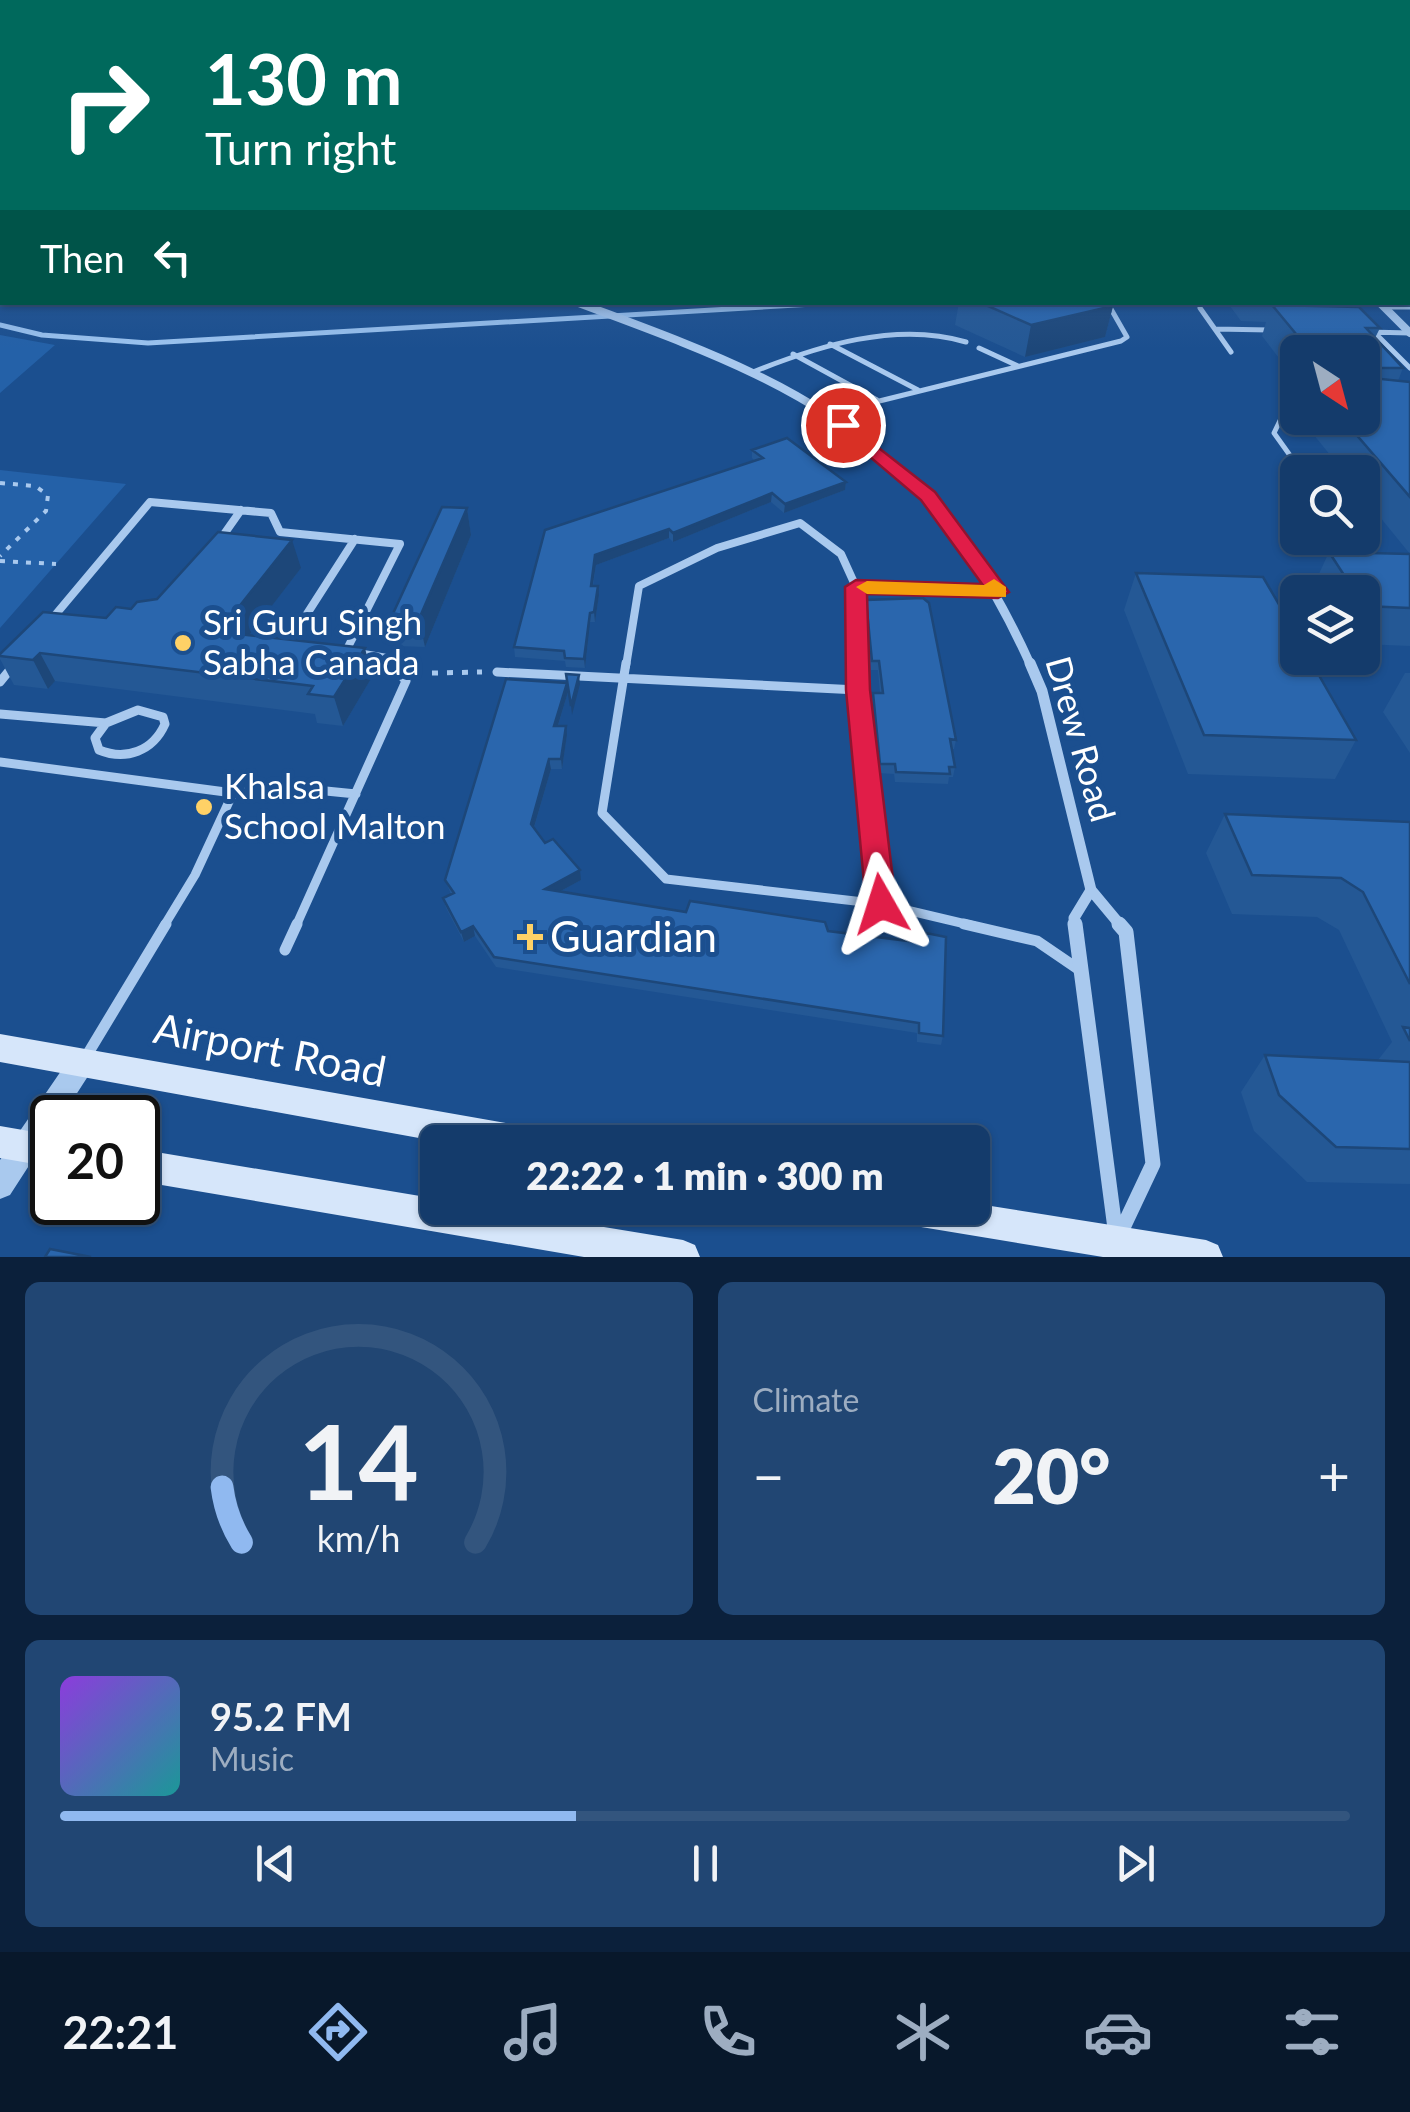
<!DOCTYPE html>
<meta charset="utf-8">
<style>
body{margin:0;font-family:Lato,sans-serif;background:#214673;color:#f1f3f6;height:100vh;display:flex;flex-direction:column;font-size:38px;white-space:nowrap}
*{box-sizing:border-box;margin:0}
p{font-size:32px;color:#9dadc1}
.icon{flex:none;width:55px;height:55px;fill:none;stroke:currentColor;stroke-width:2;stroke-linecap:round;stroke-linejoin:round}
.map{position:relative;height:1257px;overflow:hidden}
.panel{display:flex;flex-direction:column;gap:25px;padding:25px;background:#0b203b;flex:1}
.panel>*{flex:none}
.top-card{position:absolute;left:0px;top:0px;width:1410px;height:305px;box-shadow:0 2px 8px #0004,0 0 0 2px #33557e;background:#00695c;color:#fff;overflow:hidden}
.needle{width:65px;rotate:144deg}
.buttons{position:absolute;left:1280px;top:335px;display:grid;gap:20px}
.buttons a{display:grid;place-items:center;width:100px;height:100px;border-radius:15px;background:#143b6b;box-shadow:0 2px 8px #0004,0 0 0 2px #33557e;font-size:50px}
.speed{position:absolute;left:30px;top:1095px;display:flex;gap:20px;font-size:50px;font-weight:700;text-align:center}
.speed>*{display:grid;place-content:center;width:130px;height:130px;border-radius:50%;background:#143b6b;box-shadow:0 2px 8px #0004,0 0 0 2px #33557e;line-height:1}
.speed .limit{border:5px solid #111;border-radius:15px;background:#fff;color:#111}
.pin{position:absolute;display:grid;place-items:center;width:85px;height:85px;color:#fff;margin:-42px;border:5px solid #fff;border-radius:50%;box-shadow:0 2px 10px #0007}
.me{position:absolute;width:110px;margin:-55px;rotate:354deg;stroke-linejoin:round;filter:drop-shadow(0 0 8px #0008)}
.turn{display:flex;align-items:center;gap:35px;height:210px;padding:0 40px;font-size:45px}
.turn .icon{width:130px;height:130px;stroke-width:2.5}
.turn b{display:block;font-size:70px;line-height:85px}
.then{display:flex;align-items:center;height:95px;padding:0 40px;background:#0003;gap:20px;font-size:38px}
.big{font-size:75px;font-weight:800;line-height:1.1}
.panel .widget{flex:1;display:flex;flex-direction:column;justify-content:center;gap:15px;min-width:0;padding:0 35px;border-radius:15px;background:#214673}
.panel .dial{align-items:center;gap:0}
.dial svg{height:260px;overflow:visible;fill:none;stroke:#33557e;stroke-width:7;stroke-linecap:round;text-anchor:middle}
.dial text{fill:#f1f3f6;stroke:none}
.song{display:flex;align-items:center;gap:30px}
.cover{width:120px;height:120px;border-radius:15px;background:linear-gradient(135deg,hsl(270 70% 55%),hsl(180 70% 35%))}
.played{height:10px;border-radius:5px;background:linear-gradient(90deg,#90b9f0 40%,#33557e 40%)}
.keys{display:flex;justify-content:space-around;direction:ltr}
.heat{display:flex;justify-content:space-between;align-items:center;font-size:55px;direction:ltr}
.panel .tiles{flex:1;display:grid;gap:25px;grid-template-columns:1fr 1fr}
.widget:last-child{grid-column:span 2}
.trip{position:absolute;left:420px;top:1125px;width:570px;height:100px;border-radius:15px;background:#143b6b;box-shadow:0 2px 8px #0004,0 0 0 2px #33557e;font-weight:800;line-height:100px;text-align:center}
.tabs{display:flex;height:160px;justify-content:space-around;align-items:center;background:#08182b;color:#9dadc1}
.tabs .icon{width:70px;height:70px}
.tabs .active{color:#90b9f0}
.tabs b{font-size:45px;color:#f1f3f6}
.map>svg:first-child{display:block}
</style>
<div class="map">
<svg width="1410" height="1257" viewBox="0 0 1410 1257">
<rect width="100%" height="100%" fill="#1b4f8f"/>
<path fill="#2461a8" d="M0,335L55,345L0,393Z
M0,470L126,484L0,628Z"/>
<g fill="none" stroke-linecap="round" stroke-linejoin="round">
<path stroke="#9cc4f0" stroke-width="5" d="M0,325L42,335L148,343L848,302"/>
<path stroke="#a9c9ee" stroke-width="4" stroke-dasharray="5 8" stroke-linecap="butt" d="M0,483L35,486L48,495L46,511L0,556
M0,561L56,564"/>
<path stroke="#a9c9ee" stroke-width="5" stroke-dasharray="6 9" stroke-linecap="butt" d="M432,673L482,672"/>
<path stroke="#a9c9ee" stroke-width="5" d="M1383,307H1410
M1200,308L1231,352
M1215,329L1270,330
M1369,332L1410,333
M1374,332L1410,368
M830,344L918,390
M979,348L1018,366
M793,354L877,400
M753,372C818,346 896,321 966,342
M827,414L1121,341L1127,337L1107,302
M1294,461L1274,433L1287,406H1298"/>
<path stroke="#a9c9ee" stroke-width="8" d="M1292,459L1302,472
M222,537L241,510
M1349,538L1363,558
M51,620L150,502L271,513L280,532L400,544L346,651L387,658L393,666
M287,645L355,539
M626,666L639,586L717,548L800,523L841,554L856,587
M858,666L856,587L998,592"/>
<path stroke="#a9c9ee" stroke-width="9" d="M626,663L602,813L666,879L881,904
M857,663L881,904L974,926
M497,672L858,690
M0,682L13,666
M138,710L163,717L165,724C153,751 126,761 99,750L95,738L106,723Z
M0,714L106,723
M0,762L233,793L195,875L164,926
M233,793L306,789L356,794
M296,926L406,681L391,663"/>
<path stroke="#a9c9ee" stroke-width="11" d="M964,924L1037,941L1081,971
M285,950L297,924
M87,1055L166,924"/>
<path stroke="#a9c9ee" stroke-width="8" d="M576,302C687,344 799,381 889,461
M1379,302L1410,333"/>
<path stroke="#a9c9ee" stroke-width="9" d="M886,459C953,519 994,584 1031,666"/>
<path stroke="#a9c9ee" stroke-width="11" d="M1030,663L1042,691L1091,890L1121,926
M1075,926L1074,918L1091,890"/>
<path stroke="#a9c9ee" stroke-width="15" d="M1075,924L1116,1236
M1119,1236L1153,1164L1126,932L1119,924"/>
<path fill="#a9c9ee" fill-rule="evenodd" d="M83,1049L92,1052L96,1061L92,1070L61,1118H52V1130L10,1195L0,1199V1160L74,1052Z"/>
<path fill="#d6e6fa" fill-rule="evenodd" d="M0,1034L523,1126L534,1131L539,1142H441L0,1062Z
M0,1126L52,1135V1167L0,1158Z
M138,1149L438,1199V1208H488L683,1240L695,1245L700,1257H584L138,1181Z
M972,1203L1206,1240L1218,1245L1223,1257H1103L903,1224L891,1220L887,1208H972Z"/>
</g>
<path fill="#245895" d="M1408,185L1410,186V237H1408Z
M1410,258V275L1408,273V264Z
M959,302H1112L1113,306L1105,337L1025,357L955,325Z
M1227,302H1329L1328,306L1380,328L1375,338L1403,368L1398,381L1410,382V646L1362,644V592H1314L1312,589L1329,552L1410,554L1362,495V472H1344L1300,418H1362V352H1298V383L1262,336L1266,322L1241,321Z
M752,450L846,482L845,490L784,513L771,502L673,542L669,538L596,565L593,586L599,595L595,622H590L585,668L566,667L565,661L515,657L514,647L545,530L755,461L752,458Z
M467,508L471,535L425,647L398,646L391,618Z
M301,568L249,635L372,677L343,726L317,723L315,714L55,681L48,689L14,685L0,659V654L157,599Z
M1136,573L1356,740L1335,779L1188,774L1124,610Z
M866,600L956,740L954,749H952L955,767L953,777H949L948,784L895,782L894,774L878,773L871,703L873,693H880L878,670H871L865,610Z
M1405,673H1410V753L1383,712Z
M568,692L558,726L567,735L562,769H551L534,828L545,843L581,880L559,892L686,912L923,943L926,933L943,1036L941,1045L917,1042V1033L496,967L475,936L464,942L446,908L443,898L451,894L445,880Z
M1225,814L1410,822V1184L1307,1182L1254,1131L1241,1092L1265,1055L1378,1060L1392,1042L1339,930L1317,917L1232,914L1206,853Z"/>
<path fill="#1d4779" d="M1113,306L1105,337L1025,357L1031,325Z
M846,482L845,490L784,513L785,504Z
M772,493L771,502L673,542V533Z
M467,508L471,535L425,647L419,619Z
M669,529V538L596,565L591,595V586L595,555Z
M292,540L301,568L230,660L219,632Z
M598,586L599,595L595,622L594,612Z
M590,613V622L585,668L584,659Z
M365,648L372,677L343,726L334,697Z
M40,653L55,681L48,689L33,660Z
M579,675L580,684L572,715L571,706Z
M567,683L568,692L555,735L554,726Z
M566,726L567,735L562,769L561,759Z
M549,759L551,769L532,834L531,824Z
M580,870L581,880L546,899L545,889Z
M473,926L475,936L464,942L461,932Z"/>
<path fill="#2a66ad" stroke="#1d4779" stroke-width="2.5" d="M1408,185L1410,186V216H1408Z
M979,302H1112L1113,306L1031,325Z
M1272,305L1359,307L1380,328H1366L1403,368H1374L1371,378L1410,382V497L1342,418H1362V352H1311Z
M787,438L846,482L785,504L772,493L673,533L669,529L595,555L591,586H598L594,612L590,613L584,659L565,658L564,651L514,647L545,530L763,458L752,450Z
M442,507L467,508L419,619L391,618Z
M218,532L292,540L219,632L365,648L334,697L308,694L313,686L40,653L33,660L0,656V654L43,612L106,618L116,607L131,609L137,602L157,599Z
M1329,552L1410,554V608L1364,606L1362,604V592H1355Z
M1136,573L1263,577L1298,637V658H1309L1356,740L1204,735Z
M923,598L929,603L956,740L950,739L955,767H949L950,774L896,772L895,764H880L873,693H883L879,661H872L866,600Z
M566,674L579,675L571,706Z
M506,679L567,683L554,726H566L561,759H549L531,824L545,843L553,839L580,870L545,889L686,912L690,901L825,922L828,931L925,943L926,933L946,937L943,1036L919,1033V1023L494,957L473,926L461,932L443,898L454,893L445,880Z
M1225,814L1410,822V984L1363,892L1341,878L1252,875Z
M1403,1027L1410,1028V1041Z
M1265,1055L1410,1062V1149L1336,1147L1279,1095Z
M50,1249L91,1257H45Z"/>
<linearGradient id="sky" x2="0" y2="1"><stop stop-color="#0f2b4f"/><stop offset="0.5" stop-color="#39639b"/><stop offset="1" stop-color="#39639b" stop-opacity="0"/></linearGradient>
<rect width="1410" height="349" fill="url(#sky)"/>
<path fill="#e11d48" stroke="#92132f" stroke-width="2.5" d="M843,420L935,492L1009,592L998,598L867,594L870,690L896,904L891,913L881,917L870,913L866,904L846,690L845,587L856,580L982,584L921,500L837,429V421Z"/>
<path fill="#f59e0b" d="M994,579L1006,587V597L867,594L856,587L867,581L984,585Z"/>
<g fill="#ffd166" stroke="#1b4f8f" stroke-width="4">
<circle cx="183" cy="643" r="10"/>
<circle cx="204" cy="807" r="10"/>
<path d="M525 922h10v10h10v10h-10v10h-10v-10h-10v-10h10z"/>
</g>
<g text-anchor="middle" stroke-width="10" stroke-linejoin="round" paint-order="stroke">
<g font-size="35" fill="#fff" stroke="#1b4f8f" text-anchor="start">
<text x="203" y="635">Sri Guru Singh<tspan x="203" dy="40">Sabha Canada</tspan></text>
<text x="224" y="799">Khalsa<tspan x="224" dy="40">School Malton</tspan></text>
</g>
<g font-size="35" fill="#fff" stroke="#1b4f8f">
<text transform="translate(1080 739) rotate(74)" y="12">Drew Road</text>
</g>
<g font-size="42" fill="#fff" stroke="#1b4f8f" text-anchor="start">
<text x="550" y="952">Guardian</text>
</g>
<g font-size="42" fill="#fff" stroke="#1b4f8f">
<text transform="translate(270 1050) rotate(11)" y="15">Airport Road</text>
</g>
</g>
</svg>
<div class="buttons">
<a><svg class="needle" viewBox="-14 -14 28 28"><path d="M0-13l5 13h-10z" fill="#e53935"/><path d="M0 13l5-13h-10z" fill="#9dadc1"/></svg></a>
<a><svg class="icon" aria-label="search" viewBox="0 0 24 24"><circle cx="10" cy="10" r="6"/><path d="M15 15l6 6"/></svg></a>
<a><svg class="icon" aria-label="layers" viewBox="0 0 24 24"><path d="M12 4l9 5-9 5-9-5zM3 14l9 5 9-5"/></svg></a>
</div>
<div class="speed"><div class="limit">20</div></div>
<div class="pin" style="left:843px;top:425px;background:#d93025"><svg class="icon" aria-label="arrive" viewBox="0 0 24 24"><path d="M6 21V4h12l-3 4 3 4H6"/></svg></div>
<svg class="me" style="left:881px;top:904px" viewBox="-20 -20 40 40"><path d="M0-17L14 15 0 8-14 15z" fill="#e11d48" stroke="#fff" stroke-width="4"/></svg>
<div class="trip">22:22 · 1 min · 300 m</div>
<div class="top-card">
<div class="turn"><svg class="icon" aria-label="right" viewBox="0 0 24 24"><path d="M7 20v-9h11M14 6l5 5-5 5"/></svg><div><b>130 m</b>Turn right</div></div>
<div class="then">Then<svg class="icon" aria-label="left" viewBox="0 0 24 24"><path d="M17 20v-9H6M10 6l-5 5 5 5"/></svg></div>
</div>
</div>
<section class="panel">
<div class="tiles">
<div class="widget dial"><svg viewBox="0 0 100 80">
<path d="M14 69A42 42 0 1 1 86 69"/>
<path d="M14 69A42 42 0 0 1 8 52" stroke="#90b9f0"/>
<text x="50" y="56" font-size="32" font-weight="700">14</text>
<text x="50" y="72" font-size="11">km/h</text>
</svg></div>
<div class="widget"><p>Climate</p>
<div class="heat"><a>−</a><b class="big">20°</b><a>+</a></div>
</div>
<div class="widget">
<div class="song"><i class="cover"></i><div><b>95.2 FM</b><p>Music</p></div></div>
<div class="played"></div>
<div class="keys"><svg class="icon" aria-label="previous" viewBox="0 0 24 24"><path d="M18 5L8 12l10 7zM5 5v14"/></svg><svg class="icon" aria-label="pause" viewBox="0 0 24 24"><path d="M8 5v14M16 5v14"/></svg><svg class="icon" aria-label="next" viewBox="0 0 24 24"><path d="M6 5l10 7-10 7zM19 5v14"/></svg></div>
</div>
</div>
</section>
<nav class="tabs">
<b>22:21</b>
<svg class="icon active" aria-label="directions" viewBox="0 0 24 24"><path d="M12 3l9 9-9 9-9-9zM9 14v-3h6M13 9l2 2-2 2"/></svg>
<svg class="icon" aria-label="music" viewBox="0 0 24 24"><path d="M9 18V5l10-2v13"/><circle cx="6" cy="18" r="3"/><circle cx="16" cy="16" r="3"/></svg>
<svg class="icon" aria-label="phone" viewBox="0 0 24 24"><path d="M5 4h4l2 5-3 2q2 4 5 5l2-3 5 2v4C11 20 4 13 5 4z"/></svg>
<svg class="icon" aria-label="climate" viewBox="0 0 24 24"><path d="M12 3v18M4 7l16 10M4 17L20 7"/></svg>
<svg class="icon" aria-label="car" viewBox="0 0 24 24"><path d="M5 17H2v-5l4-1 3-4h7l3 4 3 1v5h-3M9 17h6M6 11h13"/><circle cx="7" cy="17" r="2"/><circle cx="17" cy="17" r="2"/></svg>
<svg class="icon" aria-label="filters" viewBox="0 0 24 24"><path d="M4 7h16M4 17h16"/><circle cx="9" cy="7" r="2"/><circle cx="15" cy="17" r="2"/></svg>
</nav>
